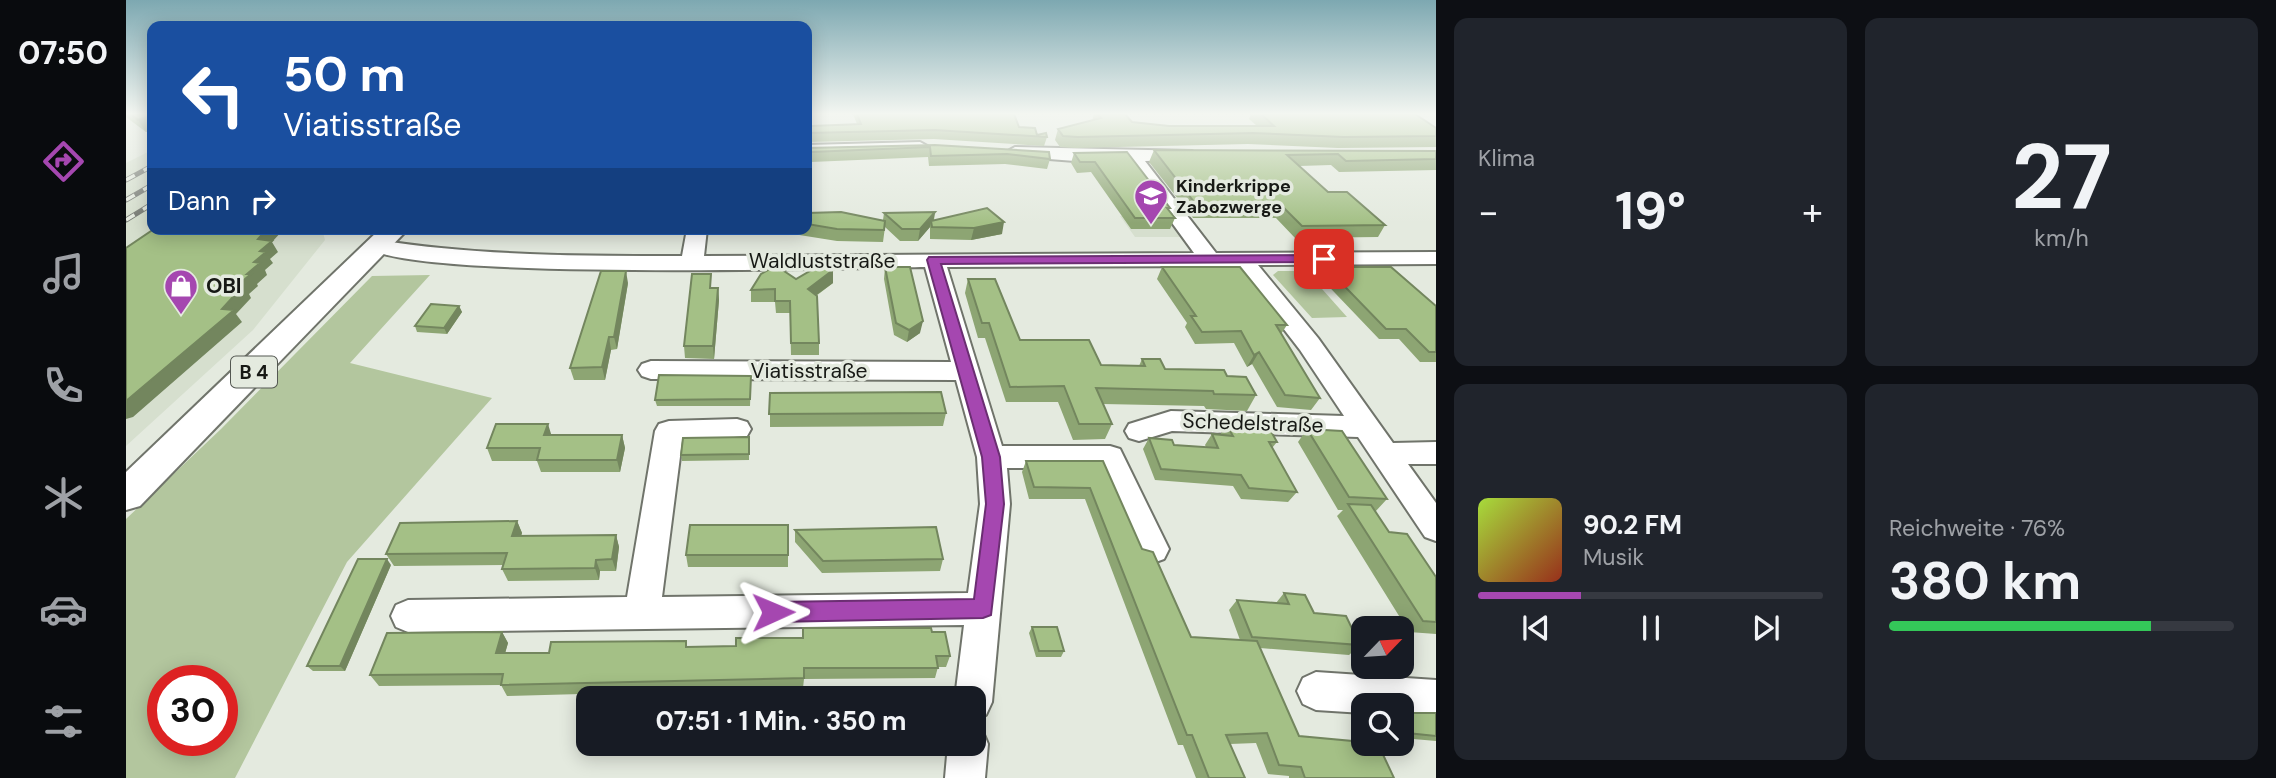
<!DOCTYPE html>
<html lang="de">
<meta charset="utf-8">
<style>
body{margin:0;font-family:"DM Sans",sans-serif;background:#20242c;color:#f1f3f6;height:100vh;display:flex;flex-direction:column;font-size:26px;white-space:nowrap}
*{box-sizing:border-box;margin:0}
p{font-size:23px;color:#9ea1a6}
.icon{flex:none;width:38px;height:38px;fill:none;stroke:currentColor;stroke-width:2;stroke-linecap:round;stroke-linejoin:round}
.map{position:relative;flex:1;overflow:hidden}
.details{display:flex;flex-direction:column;gap:18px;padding:18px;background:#0d0f14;width:840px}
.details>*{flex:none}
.guide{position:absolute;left:21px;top:21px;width:665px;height:214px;border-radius:14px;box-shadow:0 4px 18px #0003;background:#1a4fa0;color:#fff;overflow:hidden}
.needle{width:46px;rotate:65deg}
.buttons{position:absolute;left:1225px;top:616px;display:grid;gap:14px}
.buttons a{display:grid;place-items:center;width:63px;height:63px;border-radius:14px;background:#171b24;box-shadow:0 4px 18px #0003;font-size:35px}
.speed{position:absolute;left:21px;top:665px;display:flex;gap:14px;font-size:35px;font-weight:700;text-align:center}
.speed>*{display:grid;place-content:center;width:91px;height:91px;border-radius:50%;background:#171b24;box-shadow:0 4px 18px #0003;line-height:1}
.speed .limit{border:10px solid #d22;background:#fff;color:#111}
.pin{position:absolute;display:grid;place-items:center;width:60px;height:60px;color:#fff;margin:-30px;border-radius:14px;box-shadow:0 4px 10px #0006}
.me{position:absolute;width:77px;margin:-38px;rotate:89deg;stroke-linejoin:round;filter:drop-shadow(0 0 5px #0008)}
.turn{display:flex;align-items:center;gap:24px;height:147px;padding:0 21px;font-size:32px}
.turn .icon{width:91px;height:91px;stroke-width:2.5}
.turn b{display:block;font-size:49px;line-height:60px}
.then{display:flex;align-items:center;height:66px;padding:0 21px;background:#0003;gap:14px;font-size:26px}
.big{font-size:52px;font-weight:700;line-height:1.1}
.details .widget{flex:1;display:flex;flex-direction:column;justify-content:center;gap:10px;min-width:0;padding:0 24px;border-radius:14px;background:#20242c}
.details .dial{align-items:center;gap:0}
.dial b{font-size:91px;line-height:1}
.song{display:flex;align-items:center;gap:21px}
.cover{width:84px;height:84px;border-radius:10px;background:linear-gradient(135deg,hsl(80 70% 55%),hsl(10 70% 35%))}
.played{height:7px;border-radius:4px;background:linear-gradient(90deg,#a547b0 30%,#363941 30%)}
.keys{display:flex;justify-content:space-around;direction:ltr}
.heat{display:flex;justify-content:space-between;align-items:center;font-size:38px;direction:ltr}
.charge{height:10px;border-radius:5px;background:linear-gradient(90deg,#34c759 76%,#363941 0)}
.details .tiles{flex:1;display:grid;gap:18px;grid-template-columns:repeat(2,1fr)}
.trip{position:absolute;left:450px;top:686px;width:410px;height:70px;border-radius:14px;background:#171b24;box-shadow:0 4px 18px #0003;font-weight:700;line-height:70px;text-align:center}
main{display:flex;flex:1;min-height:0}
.dock{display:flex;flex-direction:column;width:126px;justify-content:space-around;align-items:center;background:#090b0e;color:#9ea1a6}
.dock .icon{width:49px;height:49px}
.dock .selected{color:#a547b0}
.dock b{font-size:32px;color:#f1f3f6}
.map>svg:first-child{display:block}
</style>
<main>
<nav class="dock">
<b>07:50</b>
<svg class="icon selected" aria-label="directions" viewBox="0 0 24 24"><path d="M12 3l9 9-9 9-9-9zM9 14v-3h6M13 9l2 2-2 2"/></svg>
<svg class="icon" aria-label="music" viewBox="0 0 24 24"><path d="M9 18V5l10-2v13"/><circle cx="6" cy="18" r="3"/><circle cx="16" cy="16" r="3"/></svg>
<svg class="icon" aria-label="phone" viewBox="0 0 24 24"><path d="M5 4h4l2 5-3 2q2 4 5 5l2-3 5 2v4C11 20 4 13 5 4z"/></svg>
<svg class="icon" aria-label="climate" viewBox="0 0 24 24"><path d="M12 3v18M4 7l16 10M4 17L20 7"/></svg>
<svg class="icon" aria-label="car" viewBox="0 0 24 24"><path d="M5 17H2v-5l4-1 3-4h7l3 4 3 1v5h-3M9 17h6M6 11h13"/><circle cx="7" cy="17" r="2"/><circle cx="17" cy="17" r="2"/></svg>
<svg class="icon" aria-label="filters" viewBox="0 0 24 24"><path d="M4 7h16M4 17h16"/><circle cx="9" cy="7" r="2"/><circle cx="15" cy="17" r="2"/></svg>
</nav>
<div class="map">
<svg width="1310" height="778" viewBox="0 0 1310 778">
<rect width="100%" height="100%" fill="#e4eadf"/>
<path fill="#d6dfce" d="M26,150V229H196L199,240L127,330L0,446V163Z
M1037,210L1057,237H1009L994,216L1019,215Z"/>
<path fill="#b3c69e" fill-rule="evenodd" d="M1152,271H1180L1221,317L1186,318L1147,275Z
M304,275L224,363L366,398L221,562L109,778H0V519L95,429L246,276ZM37,681H96V740H37Z"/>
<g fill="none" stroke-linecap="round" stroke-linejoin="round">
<g stroke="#70746b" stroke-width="4">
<path id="minor" d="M794,142L803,147L800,151L681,155V145Z
M889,147L1066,151L1069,155L1066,159L1060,160L1019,161L1090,253L1310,252V264L1132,265L1192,338L1267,443L1310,442V464H1282L1310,503V541L1299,537L1232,437L1046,431L1013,441L1003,438L999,431L1003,424L1045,411L1218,416L1174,350L1109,266L821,267L876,446H984L994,449L1043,549L1038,559L1027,563L1016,559L975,468H881L884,504L866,702L860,715L847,721V698H829L838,625L282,632L270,627L265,616L270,605L282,600L501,597L529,431L533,424L543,421L611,419L621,422L625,429L621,436L556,441L536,597L842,593L854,504L851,457L830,380L525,379L516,376L512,370L516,364L525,361L825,362L799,267C731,268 266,281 242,246L252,240C353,256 454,256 556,256L561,229H581L578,256L1068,253L1001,161H949L883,156L880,152Z
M1190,672L1310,680V718L1276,716V705H1237V713L1190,710L1177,704L1171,691L1177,678Z
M847,726L856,730L862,744L859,778H819L822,744H847Z"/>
</g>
<g stroke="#70746b" stroke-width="4">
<path id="major" d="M254,229H282L14,506L0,510V472Z"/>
</g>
<use href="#minor" fill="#fff" fill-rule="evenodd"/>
<use href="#major" fill="#fff" fill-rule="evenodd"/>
<g stroke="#757972" stroke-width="5">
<path id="rail" d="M0,180L26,166
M0,200L26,185
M0,220L26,204"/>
</g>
<use href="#rail" stroke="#e4eadf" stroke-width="3.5" stroke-dasharray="10" stroke-linecap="butt"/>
</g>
<path fill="#8da573" d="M0,114H26V130L20,132L0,117Z
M681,114L685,126L731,124L727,114H888L893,127L911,135L921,137L918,146L808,139L681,142Z
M968,114H999L1006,122L1043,126H1131L1123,119L1125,114H1289L1310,128V147L1212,148L1122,144L949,148L934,147L929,140L932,129L966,121Z
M809,145L924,159L921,169L879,164L803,166L802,157L685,162L681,163V148Z
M1028,150L1310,151V170L1213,172L1205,165L1173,166L1202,192L1259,225L1252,237L1169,238L1150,218H1067L1023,162Z
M1001,152L1044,208L1043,210L1049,218L1044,229H1005L965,172L951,173L945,163L948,153Z
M809,212L808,220L876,234L845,240L804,239V227L792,241H774L759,227L757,242L711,241L667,234V229H681V213L757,220L758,213Z
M1194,261L1228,267L1310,306V362H1294L1273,339H1253L1188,271Z
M759,267L794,333L781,342L768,335L758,279Z
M1036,267L1161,325L1155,334L1194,398L1185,410L1151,407L1126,364L1121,367L1108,343L1069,344L1059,327L1061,323L1031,279Z
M670,279L707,283L690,296L693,343V355H665L664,313H650L649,302H625V290Z
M842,279L894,340L975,365L1013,366L1016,359L1039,369L1101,376L1130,395L1121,411L1080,409L1078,406L977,404L986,424L979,439L947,440L932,402H880L859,338H852L839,293Z
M502,283L491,349L485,350L479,380H448L444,368Z
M586,288H592L593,300L588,359L559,358L558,346Z
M333,306L336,312L321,334L291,332L289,326Z
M625,376L624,406H531L529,400Z
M644,393L820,413L817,426L644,427Z
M1100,424L1151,442L1146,448L1171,492L1162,502L1115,499L1107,486L1029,480L1017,449L1023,438L1048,445L1080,447L1079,445L1086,434L1094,435Z
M1181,429L1261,499L1249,512L1263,532L1310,577V634L1283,632L1211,516L1217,510H1212L1172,442Z
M425,435H496L499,448L494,472H415L411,461H366L361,448Z
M623,437V460L556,461L555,455Z
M900,461H977L1016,549L1065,637L1114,640L1103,610L1111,600L1150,603L1158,593L1234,645L1223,655L1134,648L1173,736L1268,778H1163V776L1142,774L1130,743L1104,744L1119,778H1070L1057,745H1052L959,499H903L896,472Z
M391,521L396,533L395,536L490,535L493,547L490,571H474L473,580L382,581L376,569L378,565L268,566L260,554Z
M662,525V567H562L560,555Z
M669,530L817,559L814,571L696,573L669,542Z
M265,565L219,671H187L181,666Z
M906,627L938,651L935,657H910L903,633Z
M376,632L382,643L379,653H423L561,647L610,646L676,638L806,632L824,656L820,667H812L809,678L678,679L677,688L381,696L375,685L253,686L244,675Z
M1237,647V665L1231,653Z
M1238,667H1274L1275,669L1268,675L1241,673Z
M1276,708L1284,713H1310V741L1276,738Z"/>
<path fill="#73865e" d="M26,115V130L20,132L12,120Z
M685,152V162L681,163V154Z
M809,212L807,223L805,221L804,227L792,241L794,229Z
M878,222L876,234L845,240L848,228Z
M141,229H156L157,230L146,242L152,252L144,259L147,263L139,270L141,275L131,284L132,286L123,294L125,298L110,314L116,322L7,417L0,419V401L96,309L112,285L121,274L134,251L132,239Z
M465,229H478L466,233Z
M707,270V283L682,301V289Z
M500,271L502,283L491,349L488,337Z
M592,288L593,300L588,359L587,346Z
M333,306L336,312L321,334L318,328Z
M797,321L794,333L781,342L783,330Z
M483,337L485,350L479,380L476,367Z
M1133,352L1126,364L1121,367L1128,355Z
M422,424L426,437L418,435Z
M496,435L499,448L494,472L491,460Z
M391,521L396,533L391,548L386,536Z
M490,535L493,547L490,571L486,559Z
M261,559L265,565L219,671L214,666Z
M470,560L474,571L473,580L469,568Z
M376,632L382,643L376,664L370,653Z"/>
<path fill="#a4c086" stroke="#73865e" stroke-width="2" d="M5,114H26V115L12,120Z
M681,114H683L685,126L735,124L731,114H888L893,127L909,128L911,135L920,133L921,137L809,130L681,133V135Z
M971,114H999L1006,122L1043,126H1148L1135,114H1289L1310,128V136L1218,137L1127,133L952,137L937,136L932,129L975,118Z
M809,145L923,152L924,159L881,154L805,156L804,147L685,152L681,154V148Z
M1028,150L1310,151V159L1220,161L1212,154L1161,155L1202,192H1221L1259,225L1176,226L1156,206L1072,207Z
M1001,152L1044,208H1041L1049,218H1009L969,162H954L948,153Z
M861,208L878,222L848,228L806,227L805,221Z
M715,212L759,221L758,230L711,229L681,224V213Z
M809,212L794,229H776L758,213Z
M28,229H141L132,239L146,241L134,251L140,252L128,262L134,263L121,274H125L112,285L117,286L96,309L108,310L0,401V248Z
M701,261L707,270L682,289L691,296L693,343H665L664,301H649V289L625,290L635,274L644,269L652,267L670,279Z
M1194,261H1222L1228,267H1265L1310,306V352H1303L1280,329H1260Z
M759,267H784L797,321L783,330L770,323Z
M1036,267H1114L1161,325H1150L1194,398L1159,395L1133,352L1128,355L1115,331L1076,332L1065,316H1070Z
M475,271H500L488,337H483L476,367L444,368Z
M566,274H585L584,288H592L587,346H558Z
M842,279H869L894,340H963L975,365L1019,366L1016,359H1034L1039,369L1098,370L1101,376L1120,377L1130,395L1088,394L1087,391L970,388L986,424H953L938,386L884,387L863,323H856Z
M305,304L333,306L318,328L289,326Z
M533,375L625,376L624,399L529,400Z
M815,392L820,413L643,414L644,393Z
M370,424H422L418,435H496L491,460H411L414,448H361Z
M1100,424L1142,426L1151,442H1143L1171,492L1123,488L1115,475L1035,469L1023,438L1046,440L1048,445L1092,448L1086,434L1107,436Z
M1181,429L1216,431L1261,499L1223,497Z
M623,437V454L555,455L557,438Z
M900,461H977L1016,549L1027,552L1065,637L1131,641L1173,736L1237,742V744H1252L1268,778H1179L1175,767L1153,765L1141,733L1100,735L1119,778H1083L1066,735H1061L964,488L908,487Z
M1222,504L1245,505L1263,532L1281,534L1310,577V622L1297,621Z
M391,521L386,536L490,535L486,559L470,560L469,568L376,569L381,553L260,554L274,523Z
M564,525H662V555H560Z
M810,527L817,559L697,561L669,530Z
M232,559H261L214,666H181Z
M1158,593L1179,595L1188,613L1220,616L1234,645L1126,637L1111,600L1163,604Z
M906,627H931L938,651H913Z
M677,628H805L806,632H819L824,656H810L812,668H678V678L375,685L377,674L244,675L261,633L376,632L370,653H423L425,642L560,641V647L610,646V638H677Z
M1248,667H1274L1275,669Z
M1276,708H1281L1284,713H1310V736L1281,733L1276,723Z"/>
<linearGradient id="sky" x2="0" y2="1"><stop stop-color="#7da8b1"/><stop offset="0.51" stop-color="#f3f6f1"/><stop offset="1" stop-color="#f3f6f1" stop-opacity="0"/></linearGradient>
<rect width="1310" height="223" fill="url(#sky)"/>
<path fill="#a547b0" stroke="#6b2e72" stroke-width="2" d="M1198,255L1203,256V262L815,264L874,457L878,504L865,615L857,618L647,622L640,619L637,612L640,605L647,602L848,599L860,504L856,457L801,260L803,257Z"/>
<defs>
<g id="school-pin" transform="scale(1.75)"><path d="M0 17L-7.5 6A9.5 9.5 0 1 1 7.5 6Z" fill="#a547b0" stroke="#e4eadf"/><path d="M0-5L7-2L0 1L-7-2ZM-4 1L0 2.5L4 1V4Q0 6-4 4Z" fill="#fff"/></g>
<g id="shop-pin" transform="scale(1.75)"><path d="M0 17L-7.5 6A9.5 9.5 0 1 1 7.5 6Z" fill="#a547b0" stroke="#e4eadf"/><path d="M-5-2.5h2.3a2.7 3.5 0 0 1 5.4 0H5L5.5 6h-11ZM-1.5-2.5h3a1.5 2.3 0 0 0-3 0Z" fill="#fff"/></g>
</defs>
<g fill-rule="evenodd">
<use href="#school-pin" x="1025" y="196"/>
<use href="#shop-pin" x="55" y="286"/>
</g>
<g text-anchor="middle" stroke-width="7" stroke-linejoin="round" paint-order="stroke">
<g font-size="18" font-weight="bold" fill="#171915" stroke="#e4eadf" text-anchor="start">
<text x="1050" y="192">Kinderkrippe<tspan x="1050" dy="21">Zabozwerge</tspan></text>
</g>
<rect fill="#e4eadf" stroke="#545852" stroke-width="2" x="105" y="356.5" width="46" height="31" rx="5"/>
<g font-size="19" font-weight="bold" fill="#171915">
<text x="128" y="379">B 4</text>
</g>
<g font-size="21" fill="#171915" stroke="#e4eadf">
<text x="696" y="268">Waldluststraße</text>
<text x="683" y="378">Viatisstraße</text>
<text transform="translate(1127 423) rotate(2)" y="7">Schedelstraße</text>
</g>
<g font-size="21" font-weight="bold" fill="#171915" stroke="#e4eadf" text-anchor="start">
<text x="80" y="293">OBI</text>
</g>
</g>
</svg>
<div class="buttons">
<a><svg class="needle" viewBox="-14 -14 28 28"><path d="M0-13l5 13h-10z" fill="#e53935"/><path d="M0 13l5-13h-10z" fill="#9ea1a6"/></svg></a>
<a><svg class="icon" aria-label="search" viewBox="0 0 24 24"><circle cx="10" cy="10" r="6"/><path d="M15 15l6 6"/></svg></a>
</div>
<div class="speed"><div class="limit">30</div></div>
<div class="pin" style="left:1198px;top:259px;background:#d93025"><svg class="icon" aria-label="arrive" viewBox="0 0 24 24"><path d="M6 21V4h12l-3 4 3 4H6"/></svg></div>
<svg class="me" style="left:647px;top:612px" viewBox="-20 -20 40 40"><path d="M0-17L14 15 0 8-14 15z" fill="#a547b0" stroke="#fff" stroke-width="4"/></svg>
<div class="trip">07:51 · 1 Min. · 350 m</div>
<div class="guide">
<div class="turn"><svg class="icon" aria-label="left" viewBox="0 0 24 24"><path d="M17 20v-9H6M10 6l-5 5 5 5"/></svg><div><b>50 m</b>Viatisstraße</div></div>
<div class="then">Dann<svg class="icon" aria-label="right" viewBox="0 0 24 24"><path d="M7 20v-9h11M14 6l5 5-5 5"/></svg></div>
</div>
</div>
<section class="details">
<div class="tiles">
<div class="widget"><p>Klima</p>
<div class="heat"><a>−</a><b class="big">19°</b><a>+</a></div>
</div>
<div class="widget dial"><b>27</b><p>km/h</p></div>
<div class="widget">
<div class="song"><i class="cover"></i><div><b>90.2 FM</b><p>Musik</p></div></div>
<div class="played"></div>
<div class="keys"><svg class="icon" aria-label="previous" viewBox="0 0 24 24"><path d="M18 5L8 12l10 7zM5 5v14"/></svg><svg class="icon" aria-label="pause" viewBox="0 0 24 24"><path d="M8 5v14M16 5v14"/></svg><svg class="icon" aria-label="next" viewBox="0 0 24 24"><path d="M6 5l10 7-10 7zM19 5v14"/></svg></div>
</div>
<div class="widget"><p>Reichweite · 76%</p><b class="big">380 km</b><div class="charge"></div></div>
</div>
</section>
</main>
